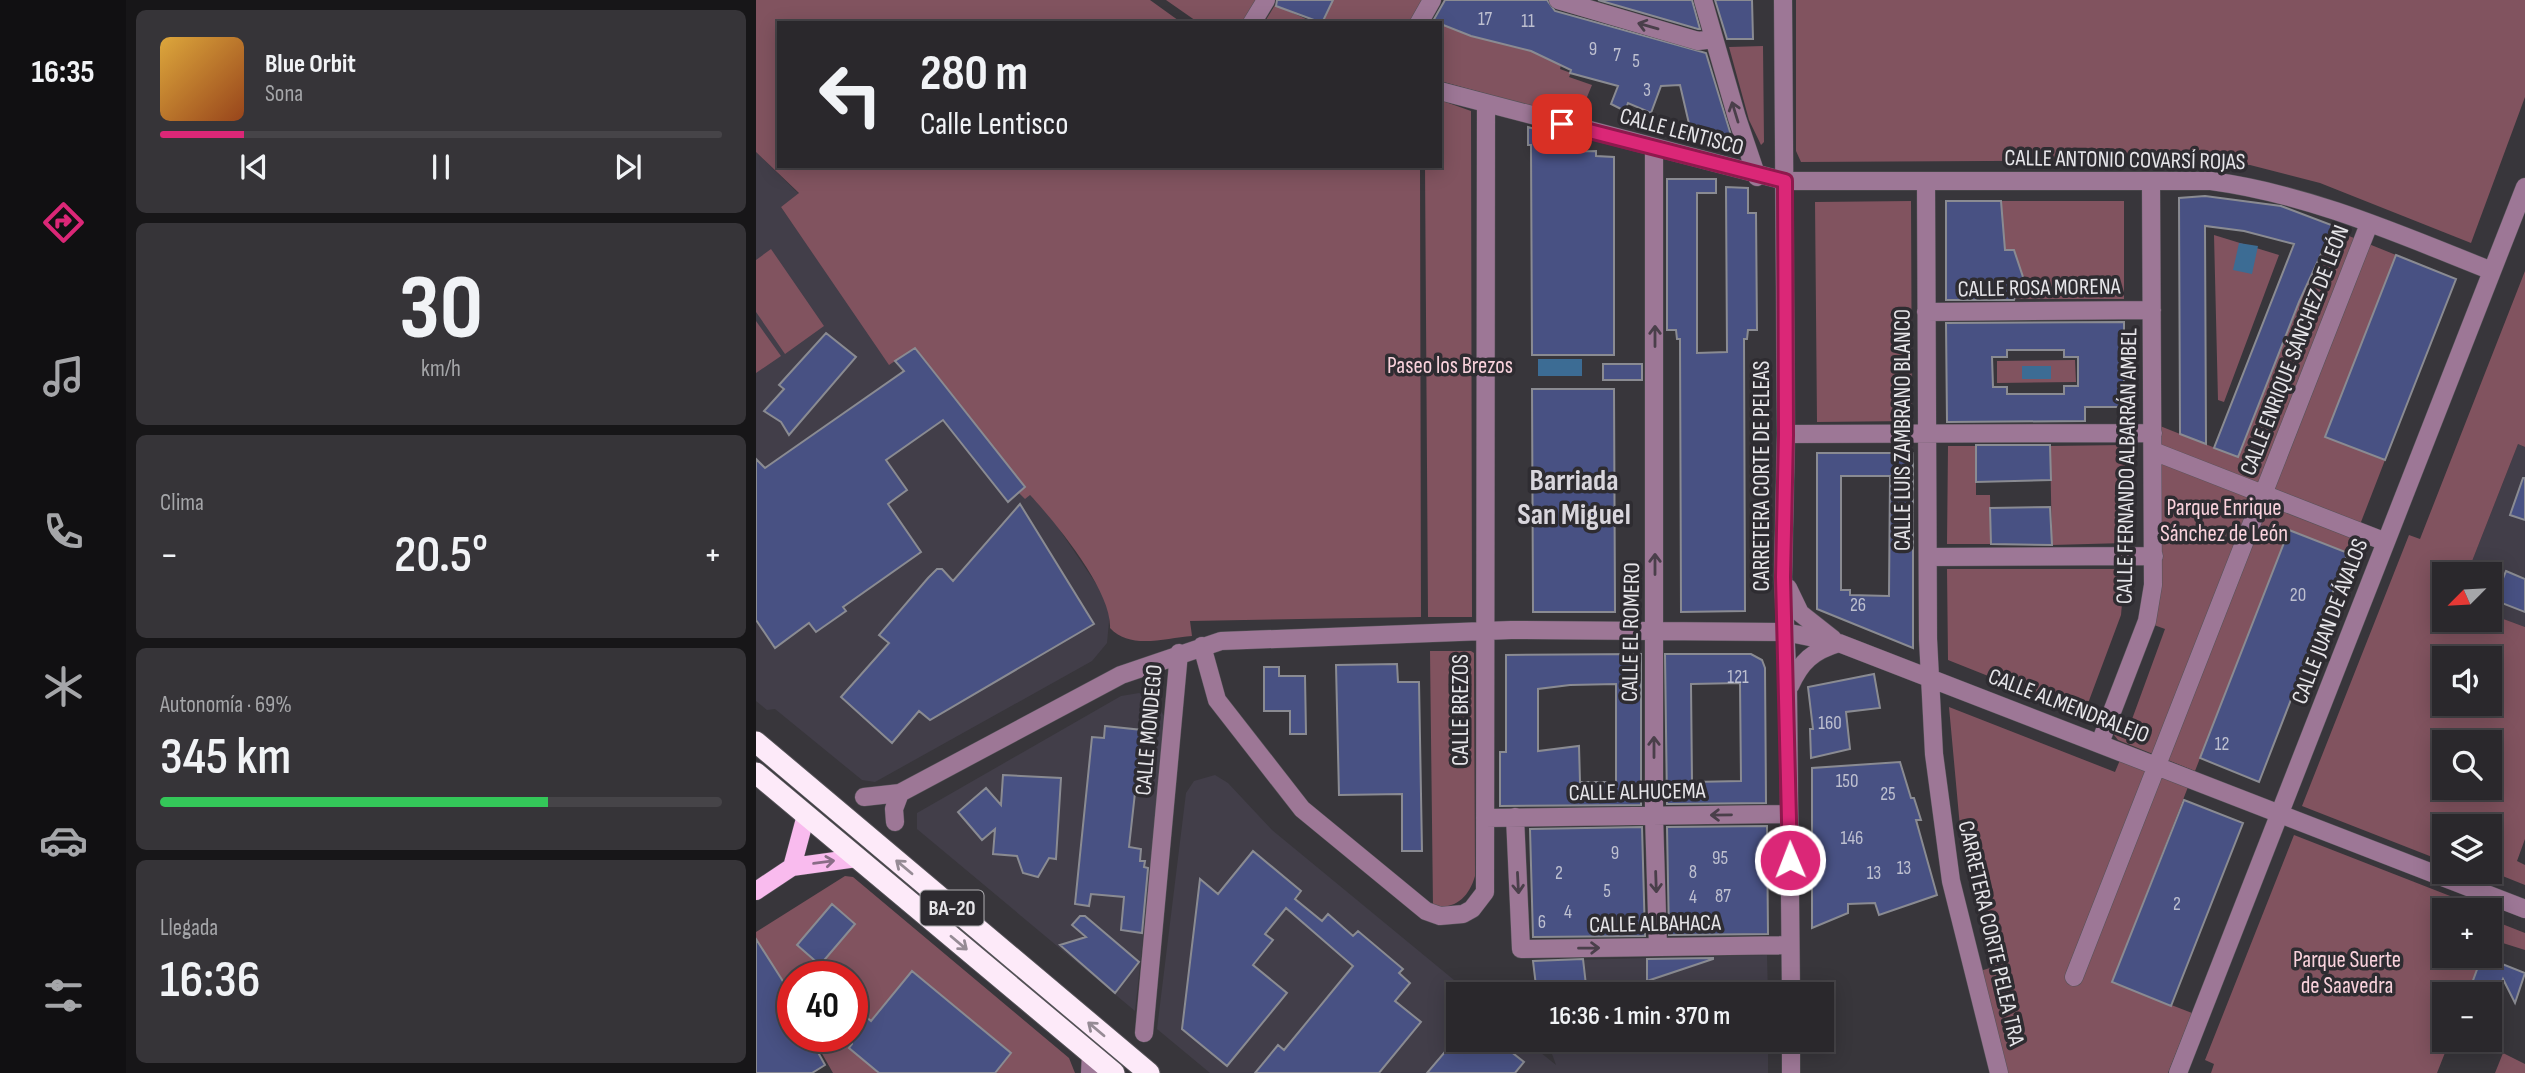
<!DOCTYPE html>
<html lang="es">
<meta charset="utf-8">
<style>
body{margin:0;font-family:"Sofia Sans Condensed",sans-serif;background:#363438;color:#f1f3f6;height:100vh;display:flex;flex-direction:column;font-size:26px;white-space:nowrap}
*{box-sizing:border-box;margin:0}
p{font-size:23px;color:#a5a6a9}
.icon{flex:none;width:38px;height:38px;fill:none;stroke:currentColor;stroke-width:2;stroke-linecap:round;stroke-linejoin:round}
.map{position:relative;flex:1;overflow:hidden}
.side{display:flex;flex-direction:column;gap:10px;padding:10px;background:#171618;width:630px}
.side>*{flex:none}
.top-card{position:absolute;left:21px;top:21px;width:665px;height:147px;border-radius:0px;box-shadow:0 4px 18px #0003,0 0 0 2px #464448;background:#2a282c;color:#f1f3f6;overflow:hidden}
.needle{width:46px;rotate:246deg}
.controls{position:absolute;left:1676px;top:562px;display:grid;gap:14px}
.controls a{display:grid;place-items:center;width:70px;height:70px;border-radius:0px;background:#2a282c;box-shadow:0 4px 18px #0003,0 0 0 2px #464448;font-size:35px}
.speed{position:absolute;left:21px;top:961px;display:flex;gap:14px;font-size:35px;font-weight:700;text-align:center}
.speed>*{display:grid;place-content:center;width:91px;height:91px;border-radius:50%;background:#2a282c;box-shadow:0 4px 18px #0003,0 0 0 2px #464448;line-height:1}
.speed .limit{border:10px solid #d22;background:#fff;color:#111}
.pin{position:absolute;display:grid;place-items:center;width:60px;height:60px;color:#fff;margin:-30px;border-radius:14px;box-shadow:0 4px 10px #0006}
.me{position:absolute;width:77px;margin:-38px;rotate:359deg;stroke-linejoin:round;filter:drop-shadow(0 0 5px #0008)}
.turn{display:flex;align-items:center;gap:24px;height:147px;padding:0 28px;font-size:32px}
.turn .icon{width:91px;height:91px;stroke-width:2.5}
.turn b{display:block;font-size:49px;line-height:60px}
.big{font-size:52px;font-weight:600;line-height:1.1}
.side .tile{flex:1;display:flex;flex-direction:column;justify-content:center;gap:10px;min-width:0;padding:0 24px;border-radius:10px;background:#363438}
.side .dial{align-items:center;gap:0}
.dial b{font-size:91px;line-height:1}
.song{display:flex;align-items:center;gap:21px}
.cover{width:84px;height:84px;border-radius:10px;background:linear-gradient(135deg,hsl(40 70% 55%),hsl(20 70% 35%))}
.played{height:7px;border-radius:4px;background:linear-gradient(90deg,#db2777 15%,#464448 15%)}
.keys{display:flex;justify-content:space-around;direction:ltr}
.heat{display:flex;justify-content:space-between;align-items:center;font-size:38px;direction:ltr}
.charge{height:10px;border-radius:5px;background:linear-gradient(90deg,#34c759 69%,#464448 0)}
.trip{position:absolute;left:690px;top:982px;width:388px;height:70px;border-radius:0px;background:#2a282c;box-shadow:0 4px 18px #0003,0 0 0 2px #464448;font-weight:600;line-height:70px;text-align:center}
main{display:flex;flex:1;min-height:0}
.menu{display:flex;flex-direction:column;width:126px;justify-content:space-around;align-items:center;background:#111012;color:#a5a6a9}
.menu .icon{width:49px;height:49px}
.menu .on{color:#db2777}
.menu b{font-size:32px;color:#f1f3f6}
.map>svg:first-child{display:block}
</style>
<main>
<nav class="menu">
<b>16:35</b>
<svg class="icon on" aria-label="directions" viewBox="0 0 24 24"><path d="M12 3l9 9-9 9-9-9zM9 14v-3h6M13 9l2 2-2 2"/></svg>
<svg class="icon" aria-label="music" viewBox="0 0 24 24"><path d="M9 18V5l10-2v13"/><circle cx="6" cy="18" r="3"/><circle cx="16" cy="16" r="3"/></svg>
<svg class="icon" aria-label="phone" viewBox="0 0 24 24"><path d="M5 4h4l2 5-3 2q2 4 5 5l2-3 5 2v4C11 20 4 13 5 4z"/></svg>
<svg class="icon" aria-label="climate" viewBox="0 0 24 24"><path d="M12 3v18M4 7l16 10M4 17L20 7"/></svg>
<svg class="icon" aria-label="car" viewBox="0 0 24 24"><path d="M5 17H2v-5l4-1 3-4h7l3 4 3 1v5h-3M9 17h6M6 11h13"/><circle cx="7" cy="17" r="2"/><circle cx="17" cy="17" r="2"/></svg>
<svg class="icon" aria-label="filters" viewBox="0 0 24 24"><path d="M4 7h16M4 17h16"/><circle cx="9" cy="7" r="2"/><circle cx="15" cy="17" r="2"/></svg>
</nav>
<section class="side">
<div class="tile">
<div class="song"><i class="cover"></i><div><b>Blue Orbit</b><p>Sona</p></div></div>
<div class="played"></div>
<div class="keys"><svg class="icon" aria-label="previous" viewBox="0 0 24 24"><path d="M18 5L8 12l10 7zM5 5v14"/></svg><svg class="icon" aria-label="pause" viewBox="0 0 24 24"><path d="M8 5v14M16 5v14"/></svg><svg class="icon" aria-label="next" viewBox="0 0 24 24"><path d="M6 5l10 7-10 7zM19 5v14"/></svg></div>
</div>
<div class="tile dial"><b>30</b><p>km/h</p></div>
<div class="tile"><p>Clima</p>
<div class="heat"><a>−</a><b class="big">20.5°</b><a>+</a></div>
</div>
<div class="tile"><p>Autonomía · 69%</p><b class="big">345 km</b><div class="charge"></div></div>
<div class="tile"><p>Llegada</p><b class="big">16:36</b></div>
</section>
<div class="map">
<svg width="1769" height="1073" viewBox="0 0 1769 1073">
<rect width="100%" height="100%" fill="#38363b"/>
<path fill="#423e49" d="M0,152L43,194L25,207L134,364L159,348L269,487L263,492L274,495L295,517L347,594L354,611L351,643L336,661L119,782L106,780L19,709L11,710L0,701Z
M1762,444L1769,447V627L1734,614V574H1711Z
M383,693L399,700L411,722L379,1011L161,829V813L365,696Z
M459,775L472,783L516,830L715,994H702V1040H769L800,1065L791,1040H1012V1073H454L401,1029L430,793L438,781Z
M1011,955L1012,994H781L777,961Z"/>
<path fill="#81535f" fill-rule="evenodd" d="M0,0H394L426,23H23V166H664L665,617L434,621L436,636C409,638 374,650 354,628C356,591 300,523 274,495L269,499L263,493L268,487L159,348L133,365L25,207L43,193L0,152Z
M410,0H500L488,23H443Z
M577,0H666L653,23H566Z
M1040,0H1769V97L1715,243L1564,183L1494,165L1425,160L1045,162L1040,151Z
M519,5L559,23H508Z
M684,24L784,54L805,65L804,69L815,73L813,77L836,85L822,119L684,81Z
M1007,46L1008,142L1005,145L993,120L973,47Z
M684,100L715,111L716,617H672L669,166H684Z
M1155,201L1156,421L1061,422L1059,202Z
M1245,201H1368V299H1258L1266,277L1258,250H1245Z
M1578,226L1593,236L1640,255L1570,437L1629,460L1593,553L1533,530L1439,771L1362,740L1358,735L1363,719L1375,722L1409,629L1398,625L1404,426L1482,457L1543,302Z
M1458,235L1523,255L1468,402L1462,400Z
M15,249L68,326L29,354L0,312V260Z
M1769,271V447L1762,444L1711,574H1689V620H1734V614L1769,627V839L1761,861L1769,865V885L1739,873L1736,880L1714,872H1734V826H1689V862L1546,806L1653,535L1664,539ZM1689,658H1734V704H1689ZM1734,742V788H1689V742Z
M0,321L25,356L0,373Z
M1319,360L1320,382L1241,383V361Z
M1369,445V543L1296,545L1294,446Z
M1192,446H1220V495H1234L1235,544H1191Z
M1191,569H1369L1365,615L1328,714L1192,660Z
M674,651H715L718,653L719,876C713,897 700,909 677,907Z
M1193,707L1359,772L1364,760L1432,787L1356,982L1436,1013L1412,1073H1251L1224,971L1234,968L1205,838Z
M1538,835L1730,910H1689V956H1727L1712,994H1689V1040H1694L1681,1073H1455L1458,1064L1449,1060Z
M89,876L97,877L313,1058L319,1073H77L56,1036H96V976H37V997L0,939V932Z
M1734,912L1743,915L1741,922L1769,933V950L1734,939Z
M1747,1053L1769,1064V1073H1739Z"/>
<path fill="#3c6c94" d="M1483,243L1502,246L1496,274L1477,270Z
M782,359H826V376H782Z
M1266,366H1295V379H1266Z"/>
<path fill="#485183" stroke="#8a8b92" stroke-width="2" fill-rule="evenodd" d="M521,0H577L566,23L520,6Z
M689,0H791L799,11L950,53L978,145L934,128L924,85L905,86L895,113L872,103L869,111L855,104L862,86L814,73L815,70L775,51L715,36L677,21Z
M842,0H936L944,29H942Z
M959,0H996L997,39H971Z
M772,127L802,136L806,152L840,151V156L858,157V355H776L775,145H772Z
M911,179H960V193H941V353L971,352L970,187L992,188V213H1000L1001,330H992L991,339H988L989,611L925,612L924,339H921L920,330H911Z
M1449,196L1525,206L1578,226L1543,302L1482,457L1458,448L1538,244L1488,231L1449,226L1450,444L1424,434L1423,198Z
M1190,201H1245L1249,250H1258L1267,277L1258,300H1190Z
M1640,255L1700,279L1629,460L1569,437Z
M1368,322V407H1329V421L1191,422L1190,323ZM1251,350H1308V357H1322V386H1308V394H1251V387H1237L1236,357H1251Z
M70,333L100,357L33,435L25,422L8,411L28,389L23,385Z
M159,348L269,487L252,502L187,420L130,460L151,490L132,504L165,552L87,607L90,611L60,632L53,623L19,648L0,620V459L9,468L148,371L139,361Z
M847,364H886V380H847Z
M776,389H858L859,612H777Z
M1220,445H1294L1295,480L1220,482Z
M1061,453H1157V648L1061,609ZM1085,476H1134L1133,596L1094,595V590H1085Z
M1767,478H1769V520L1754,515Z
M264,504L338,624L174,720L163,711L136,743L85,697L133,643L123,635L172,578L181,569H186L197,581Z
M1294,507L1296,545L1235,544L1234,508Z
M1533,530L1592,553L1503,782L1444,758Z
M1750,571L1769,579V612L1738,600Z
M885,654V805L744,806V752H750V655ZM860,684V782H824L823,746L782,751V689L814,685Z
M909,654H995L1006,660L1009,668L1010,803L911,804ZM984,683L985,781L936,782L935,684Z
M641,664L642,682H663L666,851H646V794L583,795L580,665Z
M508,667H523V676H549L550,734H534V711H508Z
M1118,674L1124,708L1090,712L1094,749L1055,758L1054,729H1057L1052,687Z
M349,726L386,730L373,847L385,849L384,861H389L388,867L392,868L386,933L365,930L368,897L335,894L333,906L319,904L336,737L348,738Z
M1144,762L1155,798H1158L1165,820H1160L1181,895L1123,915L1119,903L1092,904V913L1056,928V768Z
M247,775L305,778L300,859L293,858L282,877L267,873L261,856L237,854L239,829L226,840L202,812L230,788L245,805Z
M1428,800L1487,823L1415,1006L1356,982Z
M1011,826L1012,934L913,935L911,827Z
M886,827L889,936L777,937L774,829Z
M497,851L545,891L539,899L566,921L572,914L597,936L602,931L647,969L643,973L654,983L639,1001L665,1022L623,1073H499L522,1045L528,1050L597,966L530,908L509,934L517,940L497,965L531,993L471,1066L426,1029L444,879L462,894Z
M76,904L99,924L64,965L41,945Z
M324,916H329L383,962L359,993L304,945L330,937L316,925Z
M0,939L37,997V1036H53L69,1065L56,1073H0Z
M1726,956L1769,973L1759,1003L1747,979L1741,994H1712Z
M957,958V959L891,981V959Z
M827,959L831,994H781L777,961Z
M156,971L255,1053L239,1073H123L93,1048L96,1044V1005L115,1021Z
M699,1040H740L768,1062L759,1073H671Z"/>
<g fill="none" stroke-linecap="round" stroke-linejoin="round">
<g stroke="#545257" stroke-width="19">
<path id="minor" d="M802,0L942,41L958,39
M947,0L981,118L1001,177
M1027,0L1030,434L1027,577L1032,690L1035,994
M496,23L510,0
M663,23L676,0
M684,91L1029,181H1455C1553,194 1645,235 1736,271
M898,148V816L902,947
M1170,181L1172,639L1178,754L1195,881L1243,1073
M1170,312L1396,310
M1030,434L1397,433
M1397,451L1630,542
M1172,557L1398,556
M1032,588L1044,613L1077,639
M446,646L461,700L546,809L670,911L684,916L707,914L716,909L729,892L730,103
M1034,686C1045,661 1057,651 1083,643
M1344,743L1391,621L1397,585L1395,181
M108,797L144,793L365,675L465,641L755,630L1029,632L1083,643L1769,909
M759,817L765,949L1034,945
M729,818L1033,814
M139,822L138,809L144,793
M1318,977L1613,224
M388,1033L423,653
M1035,1040V1073
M334,1073L335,1054
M1422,1073L1769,187"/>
</g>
<g stroke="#545257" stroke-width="19">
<path id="major" d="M36,867L50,815
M0,891L36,867L101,858"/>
</g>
<g stroke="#545257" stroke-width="23">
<path id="highway" d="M0,742L393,1073
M0,773L358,1073"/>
</g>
<use href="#minor" stroke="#9d7796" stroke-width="18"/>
<use href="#major" stroke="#f9bbee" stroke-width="18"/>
<use href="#highway" stroke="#fdeaf9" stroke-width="21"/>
</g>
<defs><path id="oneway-shaft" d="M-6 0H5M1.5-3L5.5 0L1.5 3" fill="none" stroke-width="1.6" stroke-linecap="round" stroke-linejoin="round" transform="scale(1.75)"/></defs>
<g stroke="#4a3f4a">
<use href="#oneway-shaft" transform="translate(892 26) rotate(-164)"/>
<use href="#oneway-shaft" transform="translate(979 112) rotate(-107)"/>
<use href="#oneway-shaft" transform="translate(899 336) rotate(-90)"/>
<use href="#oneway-shaft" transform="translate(899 564) rotate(-90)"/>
<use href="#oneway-shaft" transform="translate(898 747) rotate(-90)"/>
<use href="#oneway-shaft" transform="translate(965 815) rotate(179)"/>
<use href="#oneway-shaft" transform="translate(900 882) rotate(88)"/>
<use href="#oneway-shaft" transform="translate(762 883) rotate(87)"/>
<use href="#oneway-shaft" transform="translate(833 948) rotate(-1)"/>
</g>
<use stroke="#896c86" href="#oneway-shaft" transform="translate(68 862) rotate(-8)"/>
<g stroke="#968b95">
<use href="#oneway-shaft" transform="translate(148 867) rotate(-140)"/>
<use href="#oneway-shaft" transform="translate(203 943) rotate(40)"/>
<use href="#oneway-shaft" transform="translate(340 1029) rotate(-140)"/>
</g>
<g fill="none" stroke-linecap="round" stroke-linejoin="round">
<g stroke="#8e194d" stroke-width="18">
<path id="route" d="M806,124L1029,181L1030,435L1027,577L1034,860"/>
</g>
<use href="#route" stroke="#db2777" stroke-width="12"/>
</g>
<g text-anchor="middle" stroke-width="7" stroke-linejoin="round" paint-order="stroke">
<g font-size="19" fill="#bec0d0">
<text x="729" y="25">17</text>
<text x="772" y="27">11</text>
<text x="837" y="55">9</text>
<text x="861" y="61">7</text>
<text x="880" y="67">5</text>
<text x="891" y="96">3</text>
<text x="1542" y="601">20</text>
<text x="1102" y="611">26</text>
<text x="982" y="683">121</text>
<text x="1074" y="729">160</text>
<text x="1466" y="750">12</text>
<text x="1091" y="787">150</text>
<text x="1132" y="800">25</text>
<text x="1096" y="844">146</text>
<text x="859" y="859">9</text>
<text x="964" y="864">95</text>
<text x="1148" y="874">13</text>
<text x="937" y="878">8</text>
<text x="803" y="879">2</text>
<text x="1118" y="879">13</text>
<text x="851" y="897">5</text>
<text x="967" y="902">87</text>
<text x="937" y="903">4</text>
<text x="1421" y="910">2</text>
<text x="812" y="918">4</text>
<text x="786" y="928">6</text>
</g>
<rect fill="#2e2c31" stroke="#afaeb2" stroke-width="2" x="164.5" y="890.5" width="63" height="35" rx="5"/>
<g font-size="21" font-weight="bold" fill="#e6e5e9">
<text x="196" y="915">BA-20</text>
</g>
<g font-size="23" fill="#e6e5e9" stroke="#2e2c31">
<text transform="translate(926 131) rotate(15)" y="8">CALLE LENTISCO</text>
<text transform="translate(1369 159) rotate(1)" y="8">CALLE ANTONIO COVARSÍ ROJAS</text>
<text transform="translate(1283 287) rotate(-1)" y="8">CALLE ROSA MORENA</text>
<text transform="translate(1538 350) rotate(-69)" y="8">CALLE ENRIQUE SÁNCHEZ DE LEÓN</text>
<text transform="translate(1146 430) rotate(-90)" y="8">CALLE LUIS ZAMBRANO BLANCO</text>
<text transform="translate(1370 466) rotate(-89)" y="8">CALLE FERNANDO ALBARRÁN AMBEL</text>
<text transform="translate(1005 476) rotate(-90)" y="8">CARRETERA CORTE DE PELEAS</text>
<text transform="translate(1573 621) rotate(-69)" y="8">CALLE JUAN DE ÁVALOS</text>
<text transform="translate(874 632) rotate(-89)" y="8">CALLE EL ROMERO</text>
<text transform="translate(1313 705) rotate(21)" y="8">CALLE ALMENDRALEJO</text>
<text transform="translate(704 710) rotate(-90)" y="8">CALLE BREZOS</text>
<text transform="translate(392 730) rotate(-85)" y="8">CALLE MONDEGO</text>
<text transform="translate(881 791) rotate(-1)" y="8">CALLE ALHUCEMA</text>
<text transform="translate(899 923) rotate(-1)" y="8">CALLE ALBAHACA</text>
<text transform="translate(1236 933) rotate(77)" y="8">CARRETERA CORTE PELEA TRA</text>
</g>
<g font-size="23" fill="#f9d2dc" stroke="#2e2c31">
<text x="694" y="373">Paseo los Brezos</text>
<text x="1468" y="515">Parque Enrique<tspan x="1468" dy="26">Sánchez de León</tspan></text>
<text x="1591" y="967">Parque Suerte<tspan x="1591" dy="26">de Saavedra</tspan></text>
</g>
<g font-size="30" font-weight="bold" fill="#d9d6dd" stroke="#2e2c31">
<text x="818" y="490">Barriada<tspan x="818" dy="34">San Miguel</tspan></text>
</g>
</g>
</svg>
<div class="controls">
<a><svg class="needle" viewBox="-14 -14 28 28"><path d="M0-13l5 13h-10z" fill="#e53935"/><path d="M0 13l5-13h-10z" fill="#a5a6a9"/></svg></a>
<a><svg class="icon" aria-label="sound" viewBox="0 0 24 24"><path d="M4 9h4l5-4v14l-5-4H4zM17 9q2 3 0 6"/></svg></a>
<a><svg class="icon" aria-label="search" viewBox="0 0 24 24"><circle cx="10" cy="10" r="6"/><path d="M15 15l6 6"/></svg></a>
<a><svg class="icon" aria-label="layers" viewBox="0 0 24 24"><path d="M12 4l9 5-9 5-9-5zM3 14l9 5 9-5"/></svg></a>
<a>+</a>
<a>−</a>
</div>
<div class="speed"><div class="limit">40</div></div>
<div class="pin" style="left:806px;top:124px;background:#d93025"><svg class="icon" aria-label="arrive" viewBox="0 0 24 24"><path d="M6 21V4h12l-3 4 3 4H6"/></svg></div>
<svg class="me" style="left:1034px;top:860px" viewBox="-20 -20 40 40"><circle r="17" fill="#db2777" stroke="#fff" stroke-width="3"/><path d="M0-11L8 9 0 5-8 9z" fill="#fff"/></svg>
<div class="trip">16:36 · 1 min · 370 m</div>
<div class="top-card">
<div class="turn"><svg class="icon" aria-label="left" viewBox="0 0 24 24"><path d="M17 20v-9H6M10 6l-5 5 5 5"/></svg><div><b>280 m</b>Calle Lentisco</div></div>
</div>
</div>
</main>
